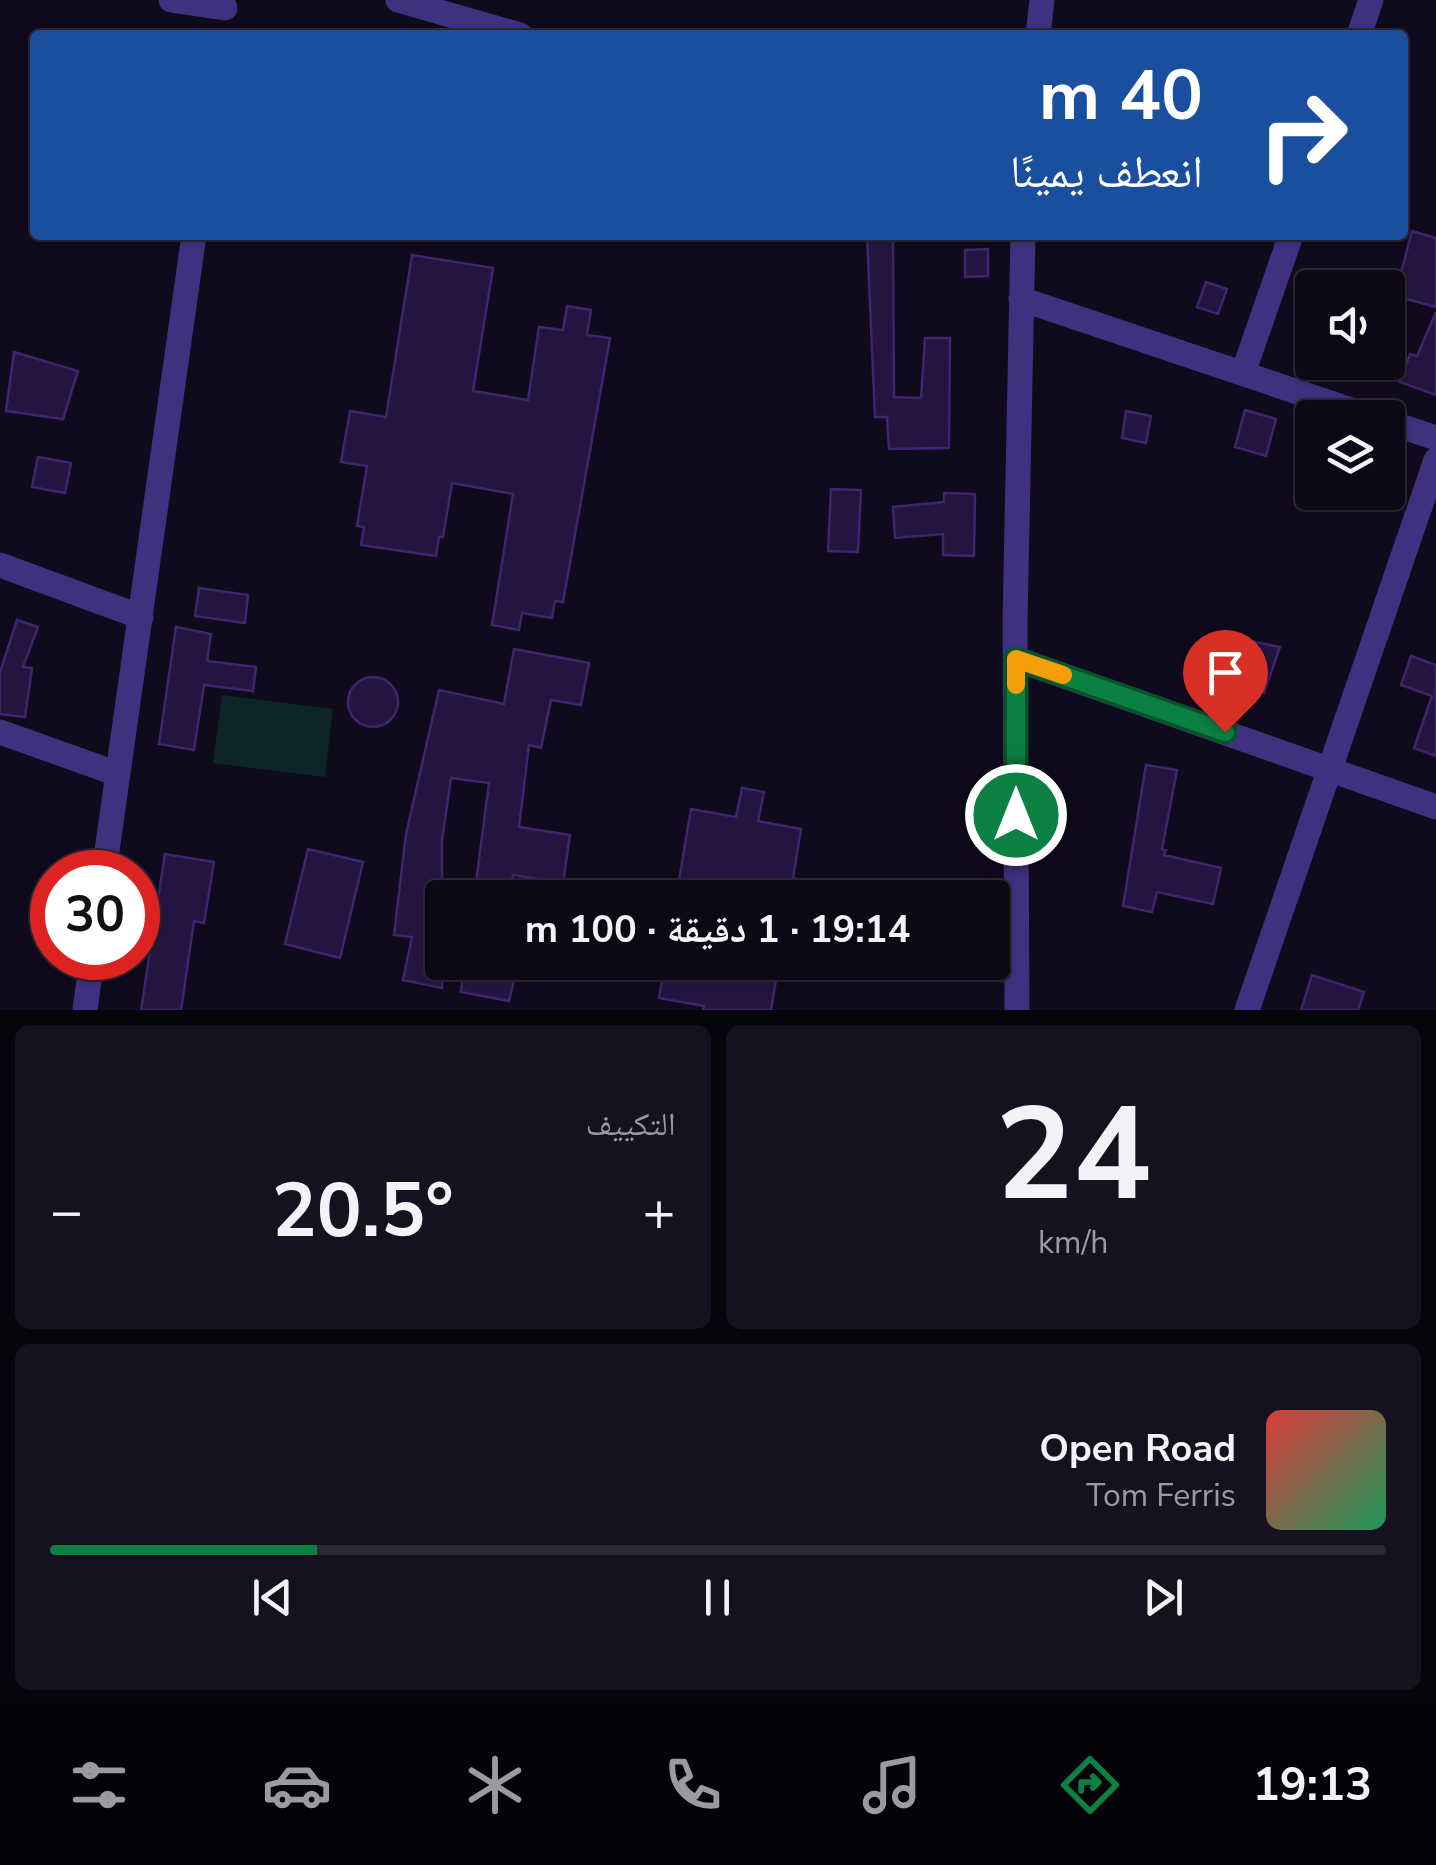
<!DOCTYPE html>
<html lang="ar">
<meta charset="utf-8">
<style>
body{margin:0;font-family:"Nunito Sans","Noto Naskh Arabic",sans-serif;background:#15111f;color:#f1f3f6;direction:rtl;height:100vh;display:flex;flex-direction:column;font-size:38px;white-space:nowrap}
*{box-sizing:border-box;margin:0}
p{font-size:32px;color:#9a9aa1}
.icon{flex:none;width:55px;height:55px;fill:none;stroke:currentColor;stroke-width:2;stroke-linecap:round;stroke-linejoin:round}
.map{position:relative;height:1010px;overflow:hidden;direction:ltr}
.details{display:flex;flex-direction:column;gap:15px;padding:15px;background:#07040c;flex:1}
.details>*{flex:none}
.top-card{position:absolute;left:30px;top:30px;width:1378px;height:210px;border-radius:10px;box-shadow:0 2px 8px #0004,0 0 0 2px #2c2935;direction:rtl;background:#1a4fa0;color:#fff;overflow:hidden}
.controls{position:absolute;left:1295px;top:270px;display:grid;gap:20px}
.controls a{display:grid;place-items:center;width:110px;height:110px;border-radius:10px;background:#0c0816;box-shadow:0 2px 8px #0004,0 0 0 2px #2c2935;font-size:50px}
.speed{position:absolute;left:30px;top:850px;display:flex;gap:20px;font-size:50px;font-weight:700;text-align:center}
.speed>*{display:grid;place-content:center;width:130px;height:130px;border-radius:50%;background:#0c0816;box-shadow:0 2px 8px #0004,0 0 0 2px #2c2935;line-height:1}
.speed .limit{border:15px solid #d22;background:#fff;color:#111}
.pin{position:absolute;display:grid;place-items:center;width:85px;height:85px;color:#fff;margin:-102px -42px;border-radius:50% 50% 50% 0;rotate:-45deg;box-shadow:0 0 10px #0007}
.pin .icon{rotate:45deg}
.me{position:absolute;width:110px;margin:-55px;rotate:0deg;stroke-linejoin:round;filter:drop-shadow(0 0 8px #0008)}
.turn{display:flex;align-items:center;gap:35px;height:210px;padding:0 40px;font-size:45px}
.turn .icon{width:130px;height:130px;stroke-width:2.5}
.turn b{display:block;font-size:70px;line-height:85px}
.big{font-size:75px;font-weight:700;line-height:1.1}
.details .tile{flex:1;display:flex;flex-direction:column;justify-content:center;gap:15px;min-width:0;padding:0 35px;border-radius:15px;background:#15111f}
.details .dial{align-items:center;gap:0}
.dial b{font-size:130px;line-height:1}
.song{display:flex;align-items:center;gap:30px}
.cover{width:120px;height:120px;border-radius:15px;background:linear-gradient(135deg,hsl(0 70% 55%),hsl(150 70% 35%))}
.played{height:10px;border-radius:5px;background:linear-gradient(90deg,#0b8043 20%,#2c2935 20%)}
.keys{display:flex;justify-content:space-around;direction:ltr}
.heat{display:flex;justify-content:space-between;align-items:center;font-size:55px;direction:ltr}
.details .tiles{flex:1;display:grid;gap:15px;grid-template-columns:1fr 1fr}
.tile:last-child{grid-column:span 2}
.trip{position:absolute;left:425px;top:880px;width:585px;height:100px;border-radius:10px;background:#0c0816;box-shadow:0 2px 8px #0004,0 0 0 2px #2c2935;font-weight:700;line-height:100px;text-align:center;direction:rtl}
.tab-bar{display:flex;height:160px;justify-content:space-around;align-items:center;background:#050309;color:#9a9aa1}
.tab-bar .icon{width:70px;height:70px}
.tab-bar .selected{color:#0b8043}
.tab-bar b{font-size:45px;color:#f1f3f6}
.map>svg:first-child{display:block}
</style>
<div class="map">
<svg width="1436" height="1010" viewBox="0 0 1436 1010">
<rect width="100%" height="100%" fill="#100a1d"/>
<path fill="#0d2528" d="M222,695L333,709L325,777L213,763Z"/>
<path fill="#241540" stroke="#3e256d" stroke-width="2.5" d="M1412,231L1436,238V307L1395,296Z
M867,235H893L894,397L921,398L925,338H950L949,448L889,449L887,417H875Z
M988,249V276L965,277V250Z
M412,255L493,268L473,391L528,400L539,327L563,330L567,306L591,310L587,335L610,338L563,602L555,601L552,618L522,613L519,630L492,625L513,494L452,483L443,537H439L436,556L361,545L364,527L357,526L367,466L341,462L350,411L386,417Z
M1206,282L1227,289L1218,314L1197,307Z
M1436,312V395L1400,382L1410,354L1417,356Z
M14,352L78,371L63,419L6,411Z
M1245,410L1276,419L1266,456L1235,447Z
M1126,411L1151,416L1146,443L1122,438Z
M38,457L71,463L65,493L32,487Z
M831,489L861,490L858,552L828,551Z
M944,493L975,494L974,556L943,555V534L895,538L893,507L944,502Z
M199,588L248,595L245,623L195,616Z
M17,620L38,627L23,667L32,668L25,717L0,714V672Z
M176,627L211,634L207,661L256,667L253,691L204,685L194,750L159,744Z
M1236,638L1280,647L1264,693L1243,686L1250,665L1229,658Z
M514,649L589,663L581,705L551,700L541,748L529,745L519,827L570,835L563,883L513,875L510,898H474L489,783L451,778L442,841V988L403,980L412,937L394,935L406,834L439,690L504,704Z
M1411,656L1436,665V756L1414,748L1432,696L1401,685Z
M348 702a25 25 0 1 1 50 0a25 25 0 1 1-50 0Z
M1146,765L1177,770L1162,849L1166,850L1164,855L1221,868L1213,904L1157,892L1152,912L1123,906Z
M742,788L764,792L758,821L801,829L793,878L844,887L843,898H676L691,809L736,817Z
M308,849L363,862L340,958L285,944Z
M165,854L214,862L204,923L194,921L181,1010H141Z
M665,962H779L771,1010H703L704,1006L659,998Z
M464,966L515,976L509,1001L461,992Z
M1312,975L1364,992L1358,1010H1301Z"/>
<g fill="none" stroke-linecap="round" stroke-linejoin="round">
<path stroke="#403180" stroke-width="25" d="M171,0L225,8
M398,0L520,35
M1038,35L1042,0
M1359,35L1371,0
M1021,299L1375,418
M1243,373L1291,235
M1388,422L1436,438
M0,565L141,617
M1016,659L1436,807
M0,732L118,774
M104,872L194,235
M85,1010L92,958
M1017,1010L1015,622L1023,235
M1247,1010L1436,460"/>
</g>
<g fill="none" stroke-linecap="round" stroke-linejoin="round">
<g stroke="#07532c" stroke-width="25">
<path id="route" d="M1016,815V659L1225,732"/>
</g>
<use href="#route" stroke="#0b8043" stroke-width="18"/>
<path stroke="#f59e0b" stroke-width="18" d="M1016,685V659L1063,675"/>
</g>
</svg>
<div class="controls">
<a><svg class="icon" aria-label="sound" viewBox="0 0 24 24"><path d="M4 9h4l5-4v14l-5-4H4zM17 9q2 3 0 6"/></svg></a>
<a><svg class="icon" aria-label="layers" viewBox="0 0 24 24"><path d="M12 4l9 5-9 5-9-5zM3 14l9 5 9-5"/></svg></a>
</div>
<div class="speed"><div class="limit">30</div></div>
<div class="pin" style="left:1225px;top:732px;background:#d93025"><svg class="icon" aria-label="arrive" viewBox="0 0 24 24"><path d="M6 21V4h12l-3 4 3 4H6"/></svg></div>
<svg class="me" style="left:1016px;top:815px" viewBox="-20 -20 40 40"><circle r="17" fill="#0b8043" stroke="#fff" stroke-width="3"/><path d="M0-11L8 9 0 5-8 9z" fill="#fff"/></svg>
<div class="trip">19:14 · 1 دقيقة · 100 m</div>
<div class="top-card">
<div class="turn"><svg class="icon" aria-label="right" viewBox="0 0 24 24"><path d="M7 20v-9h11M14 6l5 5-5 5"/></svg><div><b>40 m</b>انعطف يمينًا</div></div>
</div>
</div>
<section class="details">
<div class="tiles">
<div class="tile dial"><b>24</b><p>km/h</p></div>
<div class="tile"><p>التكييف</p>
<div class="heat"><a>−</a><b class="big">20.5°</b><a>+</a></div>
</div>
<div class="tile">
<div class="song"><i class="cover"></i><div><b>Open Road</b><p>Tom Ferris</p></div></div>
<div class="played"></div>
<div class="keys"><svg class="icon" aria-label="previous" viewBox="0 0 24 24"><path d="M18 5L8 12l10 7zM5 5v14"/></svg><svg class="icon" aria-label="pause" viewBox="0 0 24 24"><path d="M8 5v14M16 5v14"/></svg><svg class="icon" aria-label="next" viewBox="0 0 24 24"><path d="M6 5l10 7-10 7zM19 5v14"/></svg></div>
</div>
</div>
</section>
<nav class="tab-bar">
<b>19:13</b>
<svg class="icon selected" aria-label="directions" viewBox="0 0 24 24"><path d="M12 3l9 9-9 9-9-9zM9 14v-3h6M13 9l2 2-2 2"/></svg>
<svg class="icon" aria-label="music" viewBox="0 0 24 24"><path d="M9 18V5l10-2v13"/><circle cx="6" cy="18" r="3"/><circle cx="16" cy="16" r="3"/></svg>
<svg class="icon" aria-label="phone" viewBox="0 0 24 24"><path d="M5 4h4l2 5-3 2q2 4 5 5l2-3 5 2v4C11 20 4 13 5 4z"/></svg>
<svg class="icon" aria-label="climate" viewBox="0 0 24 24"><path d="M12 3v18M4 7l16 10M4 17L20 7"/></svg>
<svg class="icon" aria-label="car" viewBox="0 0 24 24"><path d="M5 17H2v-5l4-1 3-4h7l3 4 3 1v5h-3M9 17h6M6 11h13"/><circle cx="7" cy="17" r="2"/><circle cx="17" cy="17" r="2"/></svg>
<svg class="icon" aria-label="filters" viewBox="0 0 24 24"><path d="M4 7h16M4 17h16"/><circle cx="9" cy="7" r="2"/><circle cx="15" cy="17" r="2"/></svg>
</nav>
